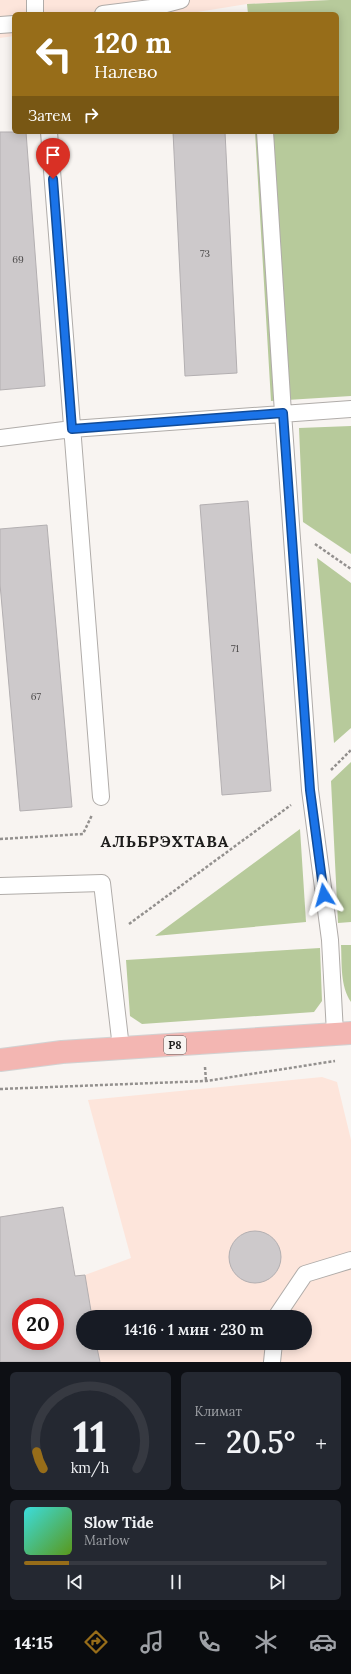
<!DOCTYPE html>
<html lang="ru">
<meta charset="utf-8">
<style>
body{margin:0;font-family:Lora,serif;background:#242831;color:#f1f3f6;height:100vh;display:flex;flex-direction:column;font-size:15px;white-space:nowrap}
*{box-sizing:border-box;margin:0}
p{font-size:13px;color:#9ea1a6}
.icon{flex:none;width:22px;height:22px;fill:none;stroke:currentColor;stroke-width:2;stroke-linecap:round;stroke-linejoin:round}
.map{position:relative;height:1362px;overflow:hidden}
.drawer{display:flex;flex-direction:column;gap:10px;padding:10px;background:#0d0f14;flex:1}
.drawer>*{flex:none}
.guide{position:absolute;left:12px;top:12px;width:327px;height:122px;border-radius:6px;box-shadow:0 2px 10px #0003;background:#976d19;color:#fff;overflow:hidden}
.speed{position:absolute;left:12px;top:1298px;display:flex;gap:8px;font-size:20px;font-weight:700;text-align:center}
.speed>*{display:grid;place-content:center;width:52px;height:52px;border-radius:50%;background:#171b24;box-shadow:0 2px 10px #0003;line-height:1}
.speed .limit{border:6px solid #d22;background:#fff;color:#111}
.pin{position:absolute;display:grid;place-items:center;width:34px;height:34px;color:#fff;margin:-41px -17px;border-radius:50% 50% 50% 0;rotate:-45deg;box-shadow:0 0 4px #0007}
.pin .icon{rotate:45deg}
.me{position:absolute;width:44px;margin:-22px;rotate:352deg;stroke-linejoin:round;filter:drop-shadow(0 0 3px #0008)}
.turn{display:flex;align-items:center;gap:14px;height:84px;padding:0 16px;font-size:18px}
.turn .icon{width:52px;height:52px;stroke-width:2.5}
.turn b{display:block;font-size:28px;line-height:34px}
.then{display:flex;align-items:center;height:38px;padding:0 16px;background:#0003;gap:8px;font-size:15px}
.big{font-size:30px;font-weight:600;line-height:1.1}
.drawer .card{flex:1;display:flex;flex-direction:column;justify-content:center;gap:6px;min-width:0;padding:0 14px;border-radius:6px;background:#242831}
.drawer .dial{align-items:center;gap:0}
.dial svg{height:104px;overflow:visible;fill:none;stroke:#363941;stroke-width:7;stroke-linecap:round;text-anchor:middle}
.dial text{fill:#f1f3f6;stroke:none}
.song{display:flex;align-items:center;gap:12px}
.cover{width:48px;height:48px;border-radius:6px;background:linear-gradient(135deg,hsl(180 70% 55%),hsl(90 70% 35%))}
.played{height:4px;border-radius:2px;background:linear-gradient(90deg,#976d19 15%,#363941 15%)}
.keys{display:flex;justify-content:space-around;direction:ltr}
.heat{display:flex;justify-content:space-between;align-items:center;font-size:22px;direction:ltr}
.drawer .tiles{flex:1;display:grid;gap:10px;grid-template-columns:1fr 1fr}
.card:last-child{grid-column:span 2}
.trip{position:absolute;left:76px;top:1310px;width:236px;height:40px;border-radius:20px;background:#171b24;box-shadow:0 2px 10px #0003;font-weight:600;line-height:40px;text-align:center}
.tabs{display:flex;height:64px;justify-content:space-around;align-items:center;background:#090b0e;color:#9ea1a6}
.tabs .icon{width:28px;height:28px}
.tabs .selected{color:#976d19}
.tabs b{font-size:18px;color:#f1f3f6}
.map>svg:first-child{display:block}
</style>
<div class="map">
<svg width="351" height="1362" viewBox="0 0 351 1362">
<rect width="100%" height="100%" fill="#f8f4f1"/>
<path fill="#fde5db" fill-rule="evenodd" d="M0,0H330L247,4L185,14H14V36L0,38Z
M322,1077L337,1082L351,1140V1362H0V1217L63,1207L75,1276L85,1275L131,1258L88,1100ZM21,1307H55V1341H21ZM83,1317H305V1343H83Z"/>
<path fill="#b7ca9b" d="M330,0H351V396L271,401L255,132H337V14H248L247,4Z
M351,426V554L303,522L299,428Z
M317,558L351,583V728L334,743Z
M351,762V922L338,923L331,781Z
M300,829L306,922L155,936Z
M341,945H351V1002C340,986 342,964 341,945Z
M320,948L322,1001L314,1012L142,1024L130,1016L126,960Z"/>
<path fill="#cdc9cb" stroke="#b3afb1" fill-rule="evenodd" d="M0,132H26L45,386L0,390Z
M173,132H225L237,373L185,376Z
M248,501L271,791L222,795L200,505Z
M47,525L72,807L20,811L0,584V529Z
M63,1207L75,1276L85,1275L92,1317H83V1343H96L100,1362H0V1217ZM21,1307H55V1341H21Z
M229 1257a26 26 0 1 1 52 0a26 26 0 1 1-52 0Z"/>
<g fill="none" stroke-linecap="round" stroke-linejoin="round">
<g stroke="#b0aca9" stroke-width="18">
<path id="service" d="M35,0V14
M103,14L151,8L181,0
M0,25L14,24
M49,132L101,797
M265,132L283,413L310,790L330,940L335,1033
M0,438L72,429L351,409
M0,886L102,883L121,1048
M276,1317L305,1274L351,1260
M272,1362L274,1343"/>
</g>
<g stroke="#d2d2d2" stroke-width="24">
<path id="primary" d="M0,1060L62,1052L351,1033"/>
</g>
<path stroke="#93908e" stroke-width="2.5" stroke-dasharray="3 2" stroke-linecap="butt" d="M315,544L351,569
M331,770L351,750
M0,839L83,834L92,815
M129,924L291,805
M205,1067L206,1081
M0,1089L206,1081L335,1061"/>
<use href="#service" stroke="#fff" stroke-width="16"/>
<use href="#primary" stroke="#f3b6b2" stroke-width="22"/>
</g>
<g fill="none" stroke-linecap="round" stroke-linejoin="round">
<g stroke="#114b97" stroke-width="10">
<path id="route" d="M53,179L72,429L283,413L310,790L324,895"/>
</g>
<use href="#route" stroke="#1a73e8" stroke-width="7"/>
</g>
<g text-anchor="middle" stroke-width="3" stroke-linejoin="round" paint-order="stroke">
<g font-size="10" fill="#4a4848">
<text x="205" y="257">73</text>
<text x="18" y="263">69</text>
<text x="235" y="652">71</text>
<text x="36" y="700">67</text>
</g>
<rect fill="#f8f4f1" stroke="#5f5e5c" stroke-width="1" x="164" y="1036" width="22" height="18" rx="3"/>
<g font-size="11" font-weight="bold" fill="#1e1d1c">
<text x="175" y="1049">Р8</text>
</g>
<g font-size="16" font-weight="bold" letter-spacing="1" fill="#1e1d1c" stroke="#f8f4f1">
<text x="165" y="847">АЛЬБРЭХТАВА</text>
</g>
</g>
</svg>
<div class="speed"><div class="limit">20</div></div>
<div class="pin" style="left:53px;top:179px;background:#d93025"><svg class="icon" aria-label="arrive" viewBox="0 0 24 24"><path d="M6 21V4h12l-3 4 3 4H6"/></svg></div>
<svg class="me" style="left:324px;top:895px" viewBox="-20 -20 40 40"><path d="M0-17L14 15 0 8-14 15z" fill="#1a73e8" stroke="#fff" stroke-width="4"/></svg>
<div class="trip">14:16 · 1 мин · 230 m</div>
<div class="guide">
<div class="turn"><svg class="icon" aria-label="left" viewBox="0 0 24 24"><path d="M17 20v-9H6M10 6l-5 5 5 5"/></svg><div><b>120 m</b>Налево</div></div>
<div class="then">Затем<svg class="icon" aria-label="right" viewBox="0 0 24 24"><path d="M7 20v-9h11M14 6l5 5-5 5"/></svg></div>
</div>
</div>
<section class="drawer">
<div class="tiles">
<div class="card dial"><svg viewBox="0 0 100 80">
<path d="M14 69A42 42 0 1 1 86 69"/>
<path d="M14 69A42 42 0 0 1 9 56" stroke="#976d19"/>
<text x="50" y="56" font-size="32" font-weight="700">11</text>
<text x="50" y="72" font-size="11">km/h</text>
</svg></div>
<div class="card"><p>Климат</p>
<div class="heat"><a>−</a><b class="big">20.5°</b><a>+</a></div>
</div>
<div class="card">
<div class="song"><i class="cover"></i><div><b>Slow Tide</b><p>Marlow</p></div></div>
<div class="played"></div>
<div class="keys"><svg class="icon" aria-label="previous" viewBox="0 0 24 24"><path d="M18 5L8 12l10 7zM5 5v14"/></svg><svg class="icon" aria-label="pause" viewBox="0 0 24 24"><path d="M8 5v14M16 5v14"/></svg><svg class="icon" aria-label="next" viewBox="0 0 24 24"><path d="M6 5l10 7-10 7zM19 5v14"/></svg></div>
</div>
</div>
</section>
<nav class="tabs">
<b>14:15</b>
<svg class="icon selected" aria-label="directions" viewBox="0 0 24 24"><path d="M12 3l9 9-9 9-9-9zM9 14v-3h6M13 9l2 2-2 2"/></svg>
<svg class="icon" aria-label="music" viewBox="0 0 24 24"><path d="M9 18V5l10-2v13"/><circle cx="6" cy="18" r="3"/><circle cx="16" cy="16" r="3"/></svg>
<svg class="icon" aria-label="phone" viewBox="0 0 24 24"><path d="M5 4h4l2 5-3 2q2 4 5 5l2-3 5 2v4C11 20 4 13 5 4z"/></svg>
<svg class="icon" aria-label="climate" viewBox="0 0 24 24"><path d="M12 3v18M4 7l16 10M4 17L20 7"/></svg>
<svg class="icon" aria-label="car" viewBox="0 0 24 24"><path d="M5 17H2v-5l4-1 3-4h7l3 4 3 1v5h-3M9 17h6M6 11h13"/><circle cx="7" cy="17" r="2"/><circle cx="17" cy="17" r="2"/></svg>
</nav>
